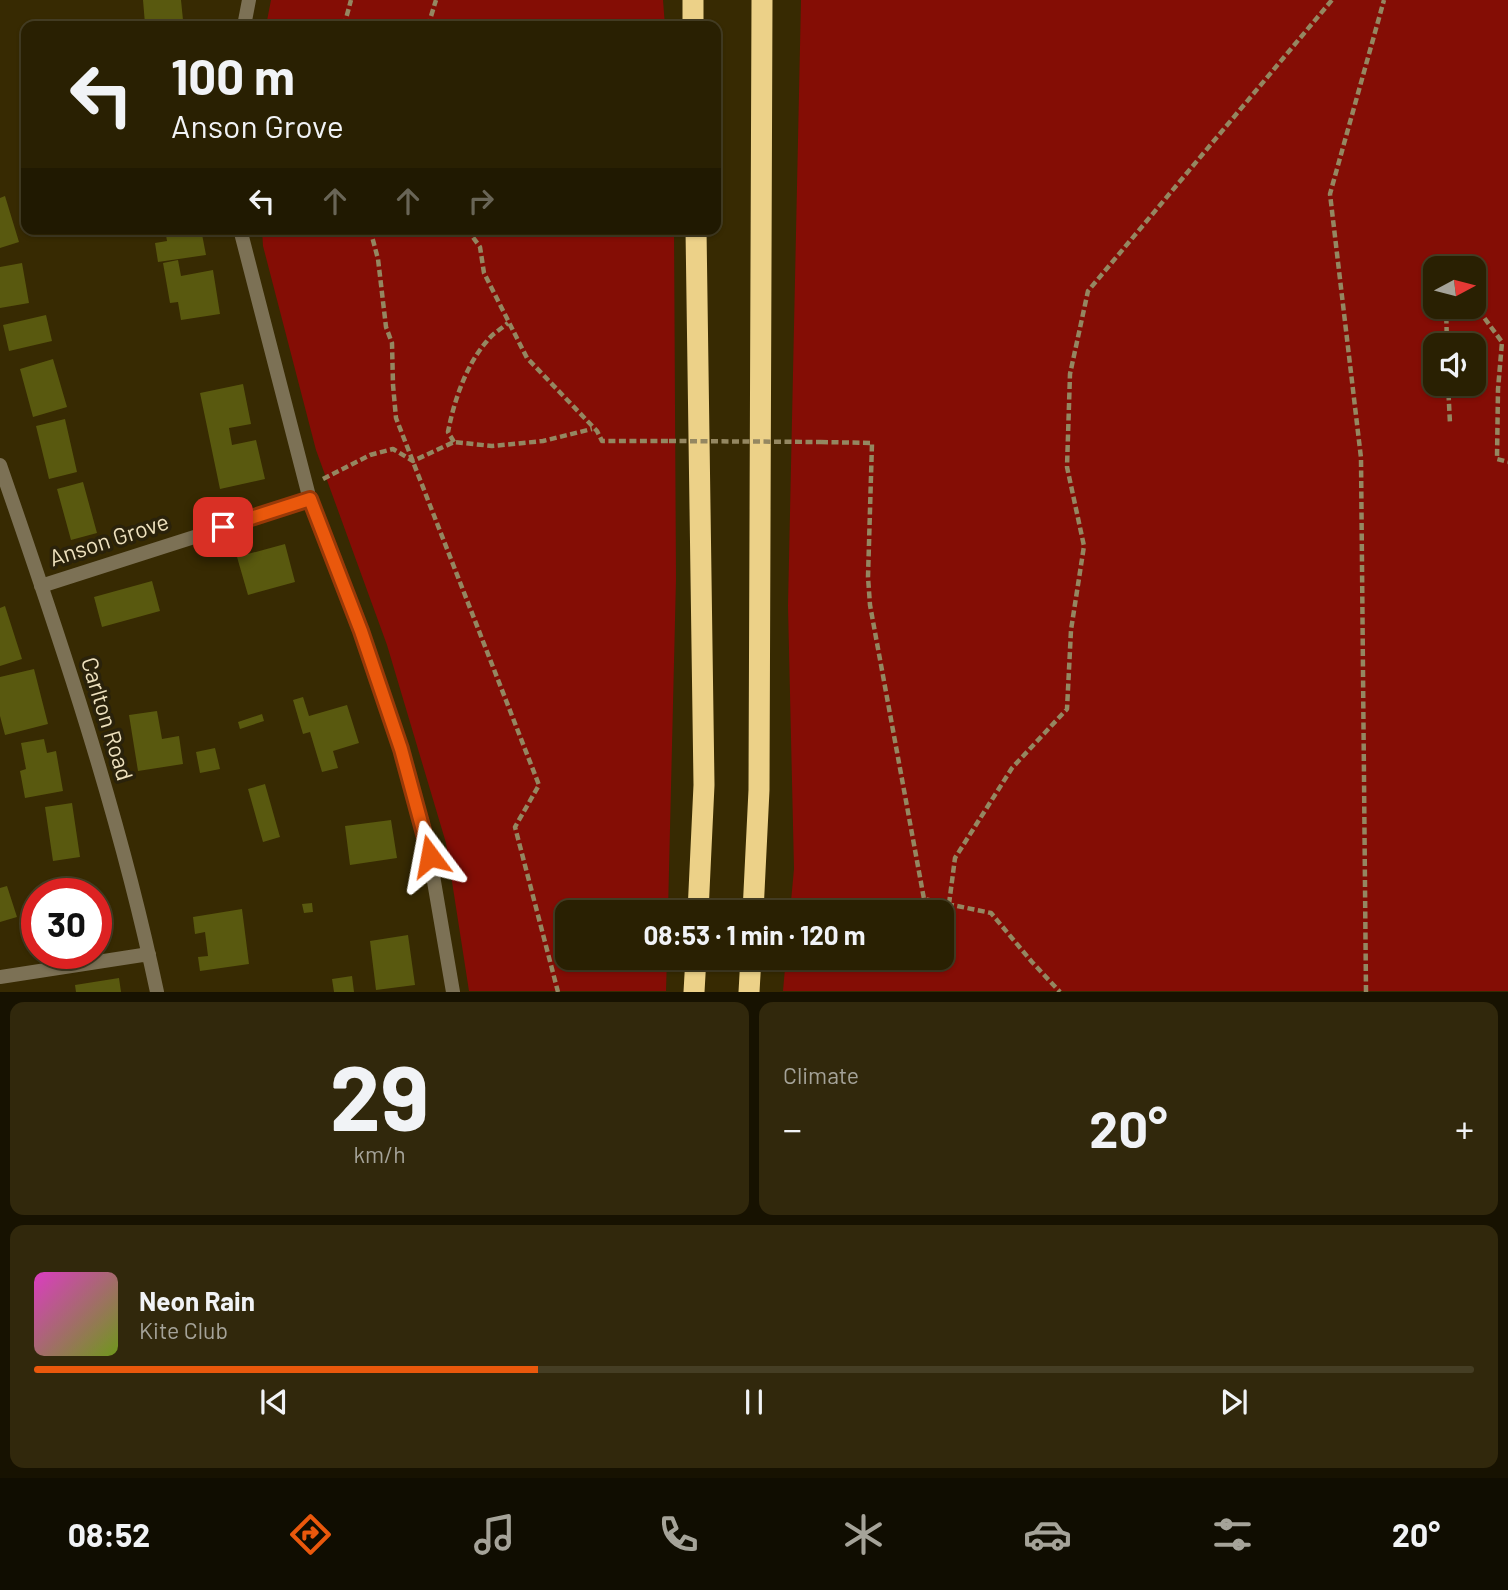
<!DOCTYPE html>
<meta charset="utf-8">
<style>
body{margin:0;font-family:Barlow,sans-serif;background:#31280c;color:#f1f3f6;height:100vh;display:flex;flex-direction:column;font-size:26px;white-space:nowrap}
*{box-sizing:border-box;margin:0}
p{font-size:23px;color:#a5a399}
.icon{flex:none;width:38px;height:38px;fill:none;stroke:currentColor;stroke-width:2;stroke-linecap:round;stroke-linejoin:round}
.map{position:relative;height:992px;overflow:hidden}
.details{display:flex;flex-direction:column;gap:10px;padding:10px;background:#171201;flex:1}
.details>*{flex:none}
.guide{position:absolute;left:21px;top:21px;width:700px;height:214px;border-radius:14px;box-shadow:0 2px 5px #0004,0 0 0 2px #453e24;background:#292002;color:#f1f3f6;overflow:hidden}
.needle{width:46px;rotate:83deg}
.tools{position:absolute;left:1423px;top:256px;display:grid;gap:14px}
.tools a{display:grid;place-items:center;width:63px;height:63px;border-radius:14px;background:#292002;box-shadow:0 2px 5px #0004,0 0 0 2px #453e24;font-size:35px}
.speed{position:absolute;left:21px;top:878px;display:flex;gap:14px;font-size:35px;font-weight:700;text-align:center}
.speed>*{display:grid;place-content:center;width:91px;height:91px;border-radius:50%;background:#292002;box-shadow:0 2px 5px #0004,0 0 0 2px #453e24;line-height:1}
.speed .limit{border:10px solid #d22;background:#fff;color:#111}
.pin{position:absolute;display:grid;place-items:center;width:60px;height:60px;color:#fff;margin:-30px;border-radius:14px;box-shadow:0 4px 10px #0006}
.me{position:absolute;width:77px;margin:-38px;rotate:347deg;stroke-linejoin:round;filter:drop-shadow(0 0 5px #0008)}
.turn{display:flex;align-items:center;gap:24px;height:147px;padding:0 35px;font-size:32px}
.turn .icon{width:91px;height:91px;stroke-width:2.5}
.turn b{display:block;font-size:49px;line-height:60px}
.lanes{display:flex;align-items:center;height:66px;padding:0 35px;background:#0003;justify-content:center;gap:35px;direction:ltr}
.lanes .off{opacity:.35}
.big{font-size:52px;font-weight:700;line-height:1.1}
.details .card{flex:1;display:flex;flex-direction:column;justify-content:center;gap:10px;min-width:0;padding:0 24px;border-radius:14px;background:#31280c}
.details .dial{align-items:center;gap:0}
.dial b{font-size:91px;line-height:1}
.song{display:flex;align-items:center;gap:21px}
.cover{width:84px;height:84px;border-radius:10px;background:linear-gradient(135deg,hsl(310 70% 55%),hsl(80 70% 35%))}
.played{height:7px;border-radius:4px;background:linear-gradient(90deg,#ea580c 35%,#453e24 35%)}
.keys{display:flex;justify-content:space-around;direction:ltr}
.heat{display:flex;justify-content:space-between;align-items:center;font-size:38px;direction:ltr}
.details .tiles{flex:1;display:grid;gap:10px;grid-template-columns:1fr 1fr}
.card:last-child{grid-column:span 2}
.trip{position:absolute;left:555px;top:900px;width:399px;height:70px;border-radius:14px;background:#292002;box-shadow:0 2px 5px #0004,0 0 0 2px #453e24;font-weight:700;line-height:70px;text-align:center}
.tab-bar{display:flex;height:112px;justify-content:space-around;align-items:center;background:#100d01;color:#a5a399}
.tab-bar .icon{width:49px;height:49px}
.tab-bar .active{color:#ea580c}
.tab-bar b{font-size:32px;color:#f1f3f6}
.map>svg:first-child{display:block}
</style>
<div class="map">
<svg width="1508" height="992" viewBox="0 0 1508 992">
<rect width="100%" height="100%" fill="#372a02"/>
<path fill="#840d05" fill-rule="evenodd" d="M271,0H663L665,26H266Z
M801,0H1508V991H783L786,957H942V912H790L794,869L788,606ZM1435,268H1474V306H1435ZM1435,345H1474V383H1435Z
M262,229H674L676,579L668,912H567V957H667L666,991H469L446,843L387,645L316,450L263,246Z"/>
<path fill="#59590f" d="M143,0H181L183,20L145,24Z
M5,196L19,242L0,248V198Z
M165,229H201L206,255L158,262L155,243L167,241Z
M178,260L181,276L213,270L220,314L181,320L178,302L170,303L163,263Z
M22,263L29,303L0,308V267Z
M46,315L52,341L9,351L3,325Z
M53,359L67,407L33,417L20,369Z
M243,384L251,424L229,428L232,445L256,440L265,479L220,489L200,393Z
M65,419L77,472L49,479L36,426Z
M83,482L97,533L71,540L57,489Z
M285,544L295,582L248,595L237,557Z
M152,581L160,611L102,627L94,597Z
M5,606L22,659L0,666V608Z
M34,669L48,724L5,735L0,716V677Z
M303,697L309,716L347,705L359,743L333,751L338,768L322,772L310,732L303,734L293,700Z
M157,711L162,739L179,736L183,764L138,771L129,715Z
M262,714L264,721L240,729L238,722Z
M44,739L47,753L56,751L63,791L25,798L20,771L26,769L21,743Z
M215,748L220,769L200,773L196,752Z
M265,784L280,837L263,842L248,789Z
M72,803L80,857L53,861L45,807Z
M391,820L397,858L350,865L345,826Z
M7,886L17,917L0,922V888Z
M312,903L313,912L304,913L302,904Z
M242,909L249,964L200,971L198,957L208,956L205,932L195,934L193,917Z
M408,935L415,985L376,990L370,941Z
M352,976L354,992H334L332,979Z
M119,978L121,992H76L75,985Z"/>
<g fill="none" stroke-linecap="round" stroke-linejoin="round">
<path stroke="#948761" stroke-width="4.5" stroke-dasharray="7 3.5" stroke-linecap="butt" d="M344,26L351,0
M428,26L436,0
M370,229L378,259L386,327L392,343L393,385L396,418L539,785L515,827L558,992
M467,229L480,247L484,273L527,358L597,431L602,441H669
M1446,306L1447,345
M1469,306L1477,308L1502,342L1498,389L1497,459L1508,462
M1448,383L1450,424
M454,442L448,432C454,401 466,365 487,341C492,334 501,329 508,323
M821,442L872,443L868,577L870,605L924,899L991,913L1032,962L1060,992
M323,479L370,455L393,449L413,461L454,442L492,446L543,441L592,429
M949,904L955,858L1012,768L1067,709L1071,630L1084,546L1067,467L1070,374L1088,291L1332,0
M1366,992L1361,458L1330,194L1384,0"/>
<path stroke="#7c7155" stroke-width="14" d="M244,26L249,0
M240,229L310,500L361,631L401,749L426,835L453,992
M0,465C60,638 119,812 157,992
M41,586L310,500
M0,977L149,954"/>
<path stroke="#ecd188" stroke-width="21" d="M693,0V26
M696,229L704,785L698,912
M753,912L759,790L762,0
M694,992L696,957
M749,992L751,957"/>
<path stroke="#948761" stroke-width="4.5" stroke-dasharray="7 3.5" stroke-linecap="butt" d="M669,441L821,442"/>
</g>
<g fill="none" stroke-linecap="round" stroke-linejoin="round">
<g stroke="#983908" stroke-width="18">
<path id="route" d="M223,527L310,499L361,631L401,749L430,856"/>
</g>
<use href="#route" stroke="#ea580c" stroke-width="12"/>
</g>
<g text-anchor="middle" stroke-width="7" stroke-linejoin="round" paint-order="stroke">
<g font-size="23" fill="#efe2bf" stroke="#2a220b">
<text transform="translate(109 540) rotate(-18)" y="8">Anson Grove</text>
<text transform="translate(107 719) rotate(73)" y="8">Carlton Road</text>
</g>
</g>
</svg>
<div class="tools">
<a><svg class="needle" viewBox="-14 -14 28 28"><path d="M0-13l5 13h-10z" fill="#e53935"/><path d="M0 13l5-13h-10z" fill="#a5a399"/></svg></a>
<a><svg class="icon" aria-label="sound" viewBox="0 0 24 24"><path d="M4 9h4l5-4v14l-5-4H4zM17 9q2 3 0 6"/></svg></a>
</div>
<div class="speed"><div class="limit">30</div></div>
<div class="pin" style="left:223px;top:527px;background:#d93025"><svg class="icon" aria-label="arrive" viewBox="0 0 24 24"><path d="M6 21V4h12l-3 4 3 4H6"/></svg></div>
<svg class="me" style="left:430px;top:856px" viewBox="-20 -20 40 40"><path d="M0-17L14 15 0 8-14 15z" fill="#ea580c" stroke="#fff" stroke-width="4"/></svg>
<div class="trip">08:53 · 1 min · 120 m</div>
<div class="guide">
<div class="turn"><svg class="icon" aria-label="left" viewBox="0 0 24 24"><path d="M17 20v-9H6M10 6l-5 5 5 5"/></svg><div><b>100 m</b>Anson Grove</div></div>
<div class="lanes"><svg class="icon" aria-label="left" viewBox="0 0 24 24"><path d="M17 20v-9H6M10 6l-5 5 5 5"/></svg><svg class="icon off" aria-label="ahead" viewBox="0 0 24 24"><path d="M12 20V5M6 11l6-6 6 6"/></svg><svg class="icon off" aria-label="ahead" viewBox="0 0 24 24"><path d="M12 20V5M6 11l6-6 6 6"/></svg><svg class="icon off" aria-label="right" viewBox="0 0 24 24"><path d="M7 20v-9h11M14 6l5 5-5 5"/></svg></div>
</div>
</div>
<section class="details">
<div class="tiles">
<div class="card dial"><b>29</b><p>km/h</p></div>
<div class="card"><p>Climate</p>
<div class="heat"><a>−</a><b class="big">20°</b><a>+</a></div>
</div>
<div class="card">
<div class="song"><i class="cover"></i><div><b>Neon Rain</b><p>Kite Club</p></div></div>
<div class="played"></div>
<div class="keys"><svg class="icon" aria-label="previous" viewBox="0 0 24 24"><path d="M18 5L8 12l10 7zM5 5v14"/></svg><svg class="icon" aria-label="pause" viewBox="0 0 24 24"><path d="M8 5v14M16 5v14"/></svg><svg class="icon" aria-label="next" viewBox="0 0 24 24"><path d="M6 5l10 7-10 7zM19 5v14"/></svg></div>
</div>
</div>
</section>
<nav class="tab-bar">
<b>08:52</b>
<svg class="icon active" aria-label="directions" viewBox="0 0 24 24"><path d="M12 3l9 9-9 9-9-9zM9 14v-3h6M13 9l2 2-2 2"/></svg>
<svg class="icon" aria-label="music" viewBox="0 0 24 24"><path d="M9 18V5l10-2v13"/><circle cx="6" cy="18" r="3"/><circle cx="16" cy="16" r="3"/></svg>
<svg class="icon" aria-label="phone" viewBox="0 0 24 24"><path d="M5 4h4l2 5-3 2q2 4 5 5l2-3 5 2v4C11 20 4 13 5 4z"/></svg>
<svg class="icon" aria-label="climate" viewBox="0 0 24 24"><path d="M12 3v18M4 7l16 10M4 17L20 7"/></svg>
<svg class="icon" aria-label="car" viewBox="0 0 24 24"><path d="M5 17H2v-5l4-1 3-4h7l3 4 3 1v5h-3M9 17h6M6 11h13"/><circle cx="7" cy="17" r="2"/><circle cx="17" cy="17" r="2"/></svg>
<svg class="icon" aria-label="filters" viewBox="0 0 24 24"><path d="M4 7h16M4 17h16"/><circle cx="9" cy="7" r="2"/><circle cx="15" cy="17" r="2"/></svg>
<b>20°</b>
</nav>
